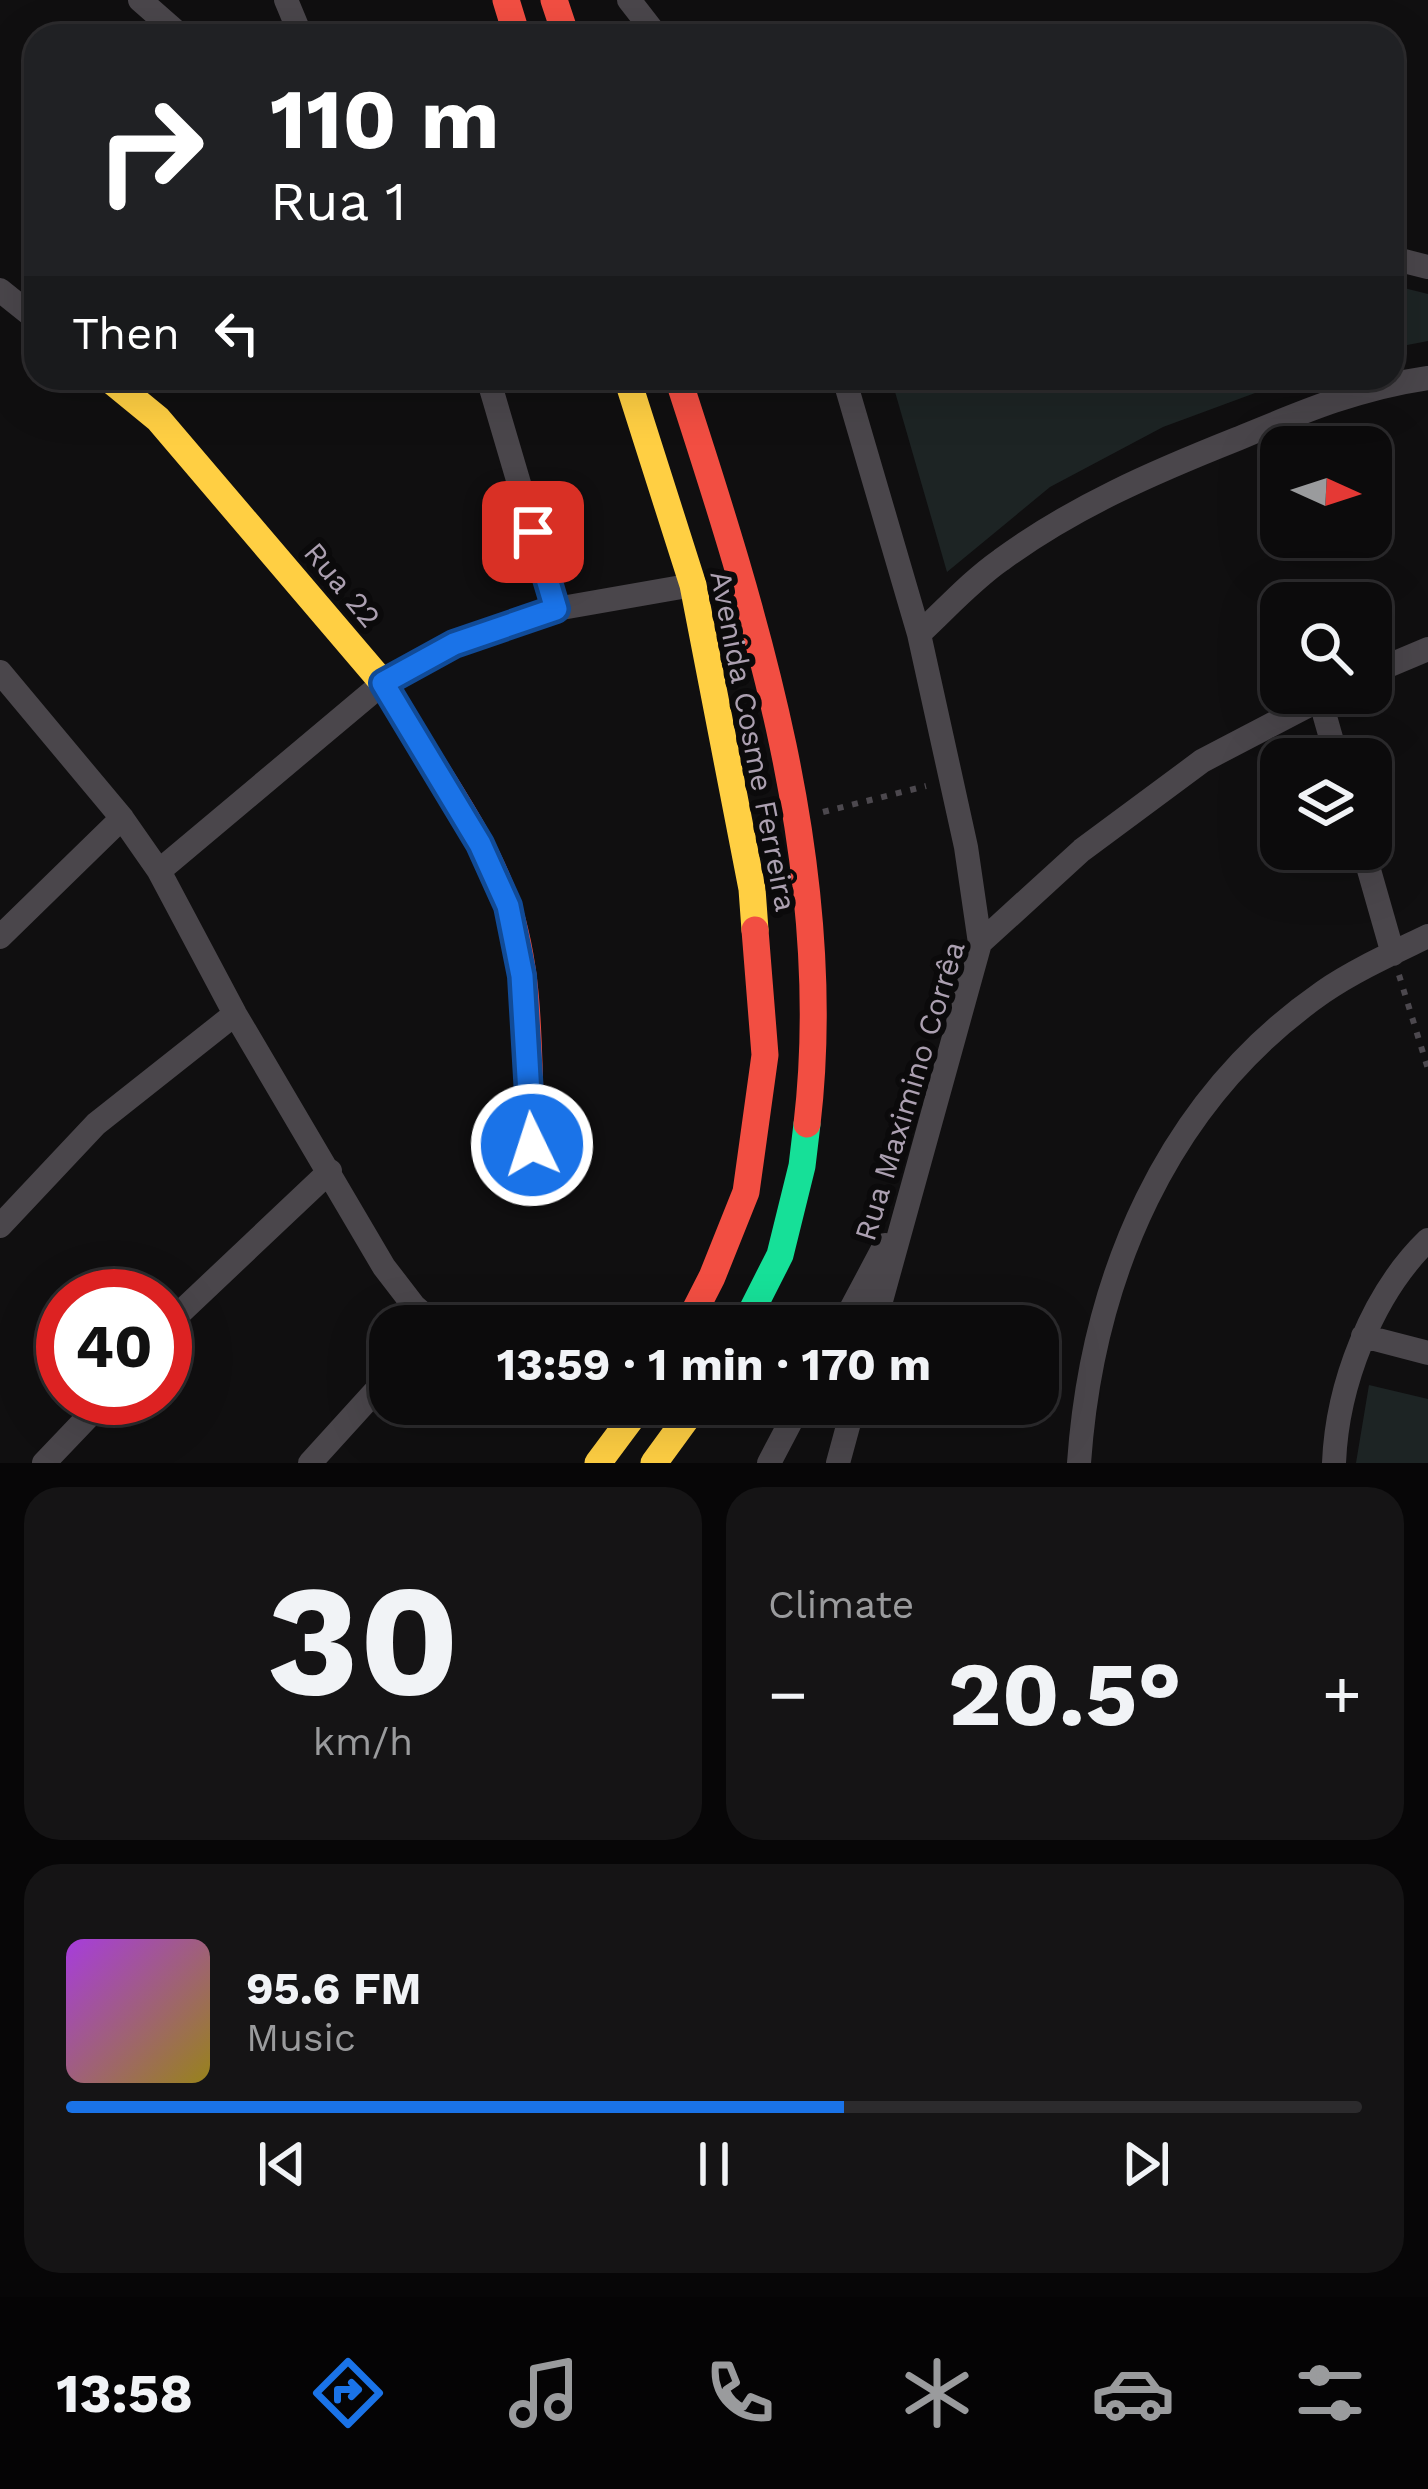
<!DOCTYPE html>
<meta charset="utf-8">
<style>
body{margin:0;font-family:"Work Sans",sans-serif;background:#151415;color:#f1f3f6;height:100vh;display:flex;flex-direction:column;font-size:45px;white-space:nowrap}
*{box-sizing:border-box;margin:0}
p{font-size:39px;color:#9a9b9d}
.icon{flex:none;width:66px;height:66px;fill:none;stroke:currentColor;stroke-width:2;stroke-linecap:round;stroke-linejoin:round}
.map{position:relative;height:1463px;overflow:hidden}
.panel{display:flex;flex-direction:column;gap:24px;padding:24px;background:#070607;flex:1}
.panel>*{flex:none}
.top-card{position:absolute;left:24px;top:24px;width:1380px;height:366px;border-radius:36px;box-shadow:0 12px 48px #0002,0 0 0 3px #2c2b2d;background:#202124;color:#fff;overflow:hidden}
.needle{width:78px;rotate:93deg}
.controls{position:absolute;left:1260px;top:426px;display:grid;gap:24px}
.controls a{display:grid;place-items:center;width:132px;height:132px;border-radius:24px;background:#0c0b0c;box-shadow:0 12px 48px #0002,0 0 0 3px #2c2b2d;font-size:60px}
.speed{position:absolute;left:36px;top:1269px;display:flex;gap:24px;font-size:60px;font-weight:700;text-align:center}
.speed>*{display:grid;place-content:center;width:156px;height:156px;border-radius:50%;background:#0c0b0c;box-shadow:0 12px 48px #0002,0 0 0 3px #2c2b2d;line-height:1}
.speed .limit{border:18px solid #d22;background:#fff;color:#111}
.pin{position:absolute;display:grid;place-items:center;width:102px;height:102px;color:#fff;margin:-51px;border-radius:24px;box-shadow:0 6px 18px #0006}
.me{position:absolute;width:132px;margin:-66px;rotate:356deg;stroke-linejoin:round;filter:drop-shadow(0 0 9px #0008)}
.turn{display:flex;align-items:center;gap:42px;height:252px;padding:0 48px;font-size:54px}
.turn .icon{width:156px;height:156px;stroke-width:2.5}
.turn b{display:block;font-size:84px;line-height:102px}
.then{display:flex;align-items:center;height:114px;padding:0 48px;background:#0003;gap:24px;font-size:45px}
.big{font-size:90px;font-weight:700;line-height:1.1}
.panel .card{flex:1;display:flex;flex-direction:column;justify-content:center;gap:18px;min-width:0;padding:0 42px;border-radius:36px;background:#151415}
.panel .dial{align-items:center;gap:0}
.dial b{font-size:156px;line-height:1}
.song{display:flex;align-items:center;gap:36px}
.cover{width:144px;height:144px;border-radius:18px;background:linear-gradient(135deg,hsl(280 70% 55%),hsl(50 70% 35%))}
.played{height:12px;border-radius:6px;background:linear-gradient(90deg,#1a73e8 60%,#2c2b2d 60%)}
.keys{display:flex;justify-content:space-around;direction:ltr}
.heat{display:flex;justify-content:space-between;align-items:center;font-size:66px;direction:ltr}
.panel .tiles{flex:1;display:grid;gap:24px;grid-template-columns:1fr 1fr}
.card:last-child{grid-column:span 2}
.trip{position:absolute;left:369px;top:1305px;width:690px;height:120px;border-radius:36px;background:#0c0b0c;box-shadow:0 12px 48px #0002,0 0 0 3px #2c2b2d;font-weight:700;line-height:120px;text-align:center}
.menu{display:flex;height:192px;justify-content:space-around;align-items:center;background:#050405;color:#9a9b9d}
.menu .icon{width:84px;height:84px}
.menu .current{color:#1a73e8}
.menu b{font-size:54px;color:#f1f3f6}
.map>svg:first-child{display:block}
</style>
<div class="map">
<svg width="1428" height="1463" viewBox="0 0 1428 1463">
<rect width="100%" height="100%" fill="#100f10"/>
<path fill="#1d2424" d="M1392,285L1428,294V341L1392,348Z
M891,378H1296L1163,427L1050,487L947,572Z
M1369,1385L1428,1399V1463H1356Z"/>
<g fill="none" stroke-linecap="round" stroke-linejoin="round">
<path stroke="#4c484e" stroke-width="6" stroke-dasharray="6 9" stroke-linecap="butt" d="M823,812L926,786
M1399,975L1428,1069"/>
<path stroke="#4a464b" stroke-width="24" d="M140,0L181,36
M286,0L301,36
M629,0L657,36
M1392,258L1428,267
M0,290L36,319
M488,378L556,609
M844,378L919,634L966,847L980,943
M919,634C946,609 971,581 1001,560C1073,507 1154,472 1237,439C1302,412 1358,388 1428,378
M0,672L122,818L159,871L235,1014L384,1267L414,1306L437,1326
M1371,673L1428,649
M1320,699L1337,759
M1363,849L1393,954
M159,871L383,683L454,644L556,609L693,585
M0,937L122,818
M0,1226L96,1124L235,1014
M842,1326L885,1245
M874,1326L980,943L1082,850L1202,761L1332,693
M165,1327L330,1171
M1363,1336L1428,1353
M44,1463L106,1398
M310,1463L390,1375
M769,1463L800,1404
M838,1463L854,1404
M1079,1463C1092,1278 1166,1101 1323,992C1355,970 1393,953 1428,936
M1334,1463C1337,1385 1372,1294 1428,1240"/>
<path stroke="#16e098" stroke-width="27" d="M744,1326L780,1255L802,1166L807,1124"/>
<path stroke="#ffcf43" stroke-width="27" d="M108,378L158,419L383,683L403,717
M627,378L693,585L752,889L755,930
M598,1463L642,1404
M654,1463L697,1404"/>
<path stroke="#f24e42" stroke-width="27" d="M506,0L517,36
M554,0L566,36
M678,378C756,617 837,870 807,1124
M403,717C440,777 484,838 507,904C533,979 527,1067 532,1145
M687,1326L712,1277L746,1192L765,1055L755,930"/>
</g>
<g fill="none" stroke-linecap="round" stroke-linejoin="round">
<g stroke="#114b97" stroke-width="30">
<path id="route" d="M532,1145L522,976L508,906L480,844L383,683L454,644L556,609L533,532"/>
</g>
<use href="#route" stroke="#1a73e8" stroke-width="21"/>
</g>
<g text-anchor="middle" stroke-width="12" stroke-linejoin="round" paint-order="stroke">
<g font-size="30" fill="#aca0b1" stroke="#0b0a0b">
<text transform="translate(342 585) rotate(50)" y="10">Rua 22</text>
<text transform="translate(753 741) rotate(79)" y="10">Avenida Cosme Ferreira</text>
<text transform="translate(910 1091) rotate(-73)" y="10">Rua Maximino Corrêa</text>
</g>
</g>
</svg>
<div class="controls">
<a><svg class="needle" viewBox="-14 -14 28 28"><path d="M0-13l5 13h-10z" fill="#e53935"/><path d="M0 13l5-13h-10z" fill="#9a9b9d"/></svg></a>
<a><svg class="icon" aria-label="search" viewBox="0 0 24 24"><circle cx="10" cy="10" r="6"/><path d="M15 15l6 6"/></svg></a>
<a><svg class="icon" aria-label="layers" viewBox="0 0 24 24"><path d="M12 4l9 5-9 5-9-5zM3 14l9 5 9-5"/></svg></a>
</div>
<div class="speed"><div class="limit">40</div></div>
<div class="pin" style="left:533px;top:532px;background:#d93025"><svg class="icon" aria-label="arrive" viewBox="0 0 24 24"><path d="M6 21V4h12l-3 4 3 4H6"/></svg></div>
<svg class="me" style="left:532px;top:1145px" viewBox="-20 -20 40 40"><circle r="17" fill="#1a73e8" stroke="#fff" stroke-width="3"/><path d="M0-11L8 9 0 5-8 9z" fill="#fff"/></svg>
<div class="trip">13:59 · 1 min · 170 m</div>
<div class="top-card">
<div class="turn"><svg class="icon" aria-label="right" viewBox="0 0 24 24"><path d="M7 20v-9h11M14 6l5 5-5 5"/></svg><div><b>110 m</b>Rua 1</div></div>
<div class="then">Then<svg class="icon" aria-label="left" viewBox="0 0 24 24"><path d="M17 20v-9H6M10 6l-5 5 5 5"/></svg></div>
</div>
</div>
<section class="panel">
<div class="tiles">
<div class="card dial"><b>30</b><p>km/h</p></div>
<div class="card"><p>Climate</p>
<div class="heat"><a>−</a><b class="big">20.5°</b><a>+</a></div>
</div>
<div class="card">
<div class="song"><i class="cover"></i><div><b>95.6 FM</b><p>Music</p></div></div>
<div class="played"></div>
<div class="keys"><svg class="icon" aria-label="previous" viewBox="0 0 24 24"><path d="M18 5L8 12l10 7zM5 5v14"/></svg><svg class="icon" aria-label="pause" viewBox="0 0 24 24"><path d="M8 5v14M16 5v14"/></svg><svg class="icon" aria-label="next" viewBox="0 0 24 24"><path d="M6 5l10 7-10 7zM19 5v14"/></svg></div>
</div>
</div>
</section>
<nav class="menu">
<b>13:58</b>
<svg class="icon current" aria-label="directions" viewBox="0 0 24 24"><path d="M12 3l9 9-9 9-9-9zM9 14v-3h6M13 9l2 2-2 2"/></svg>
<svg class="icon" aria-label="music" viewBox="0 0 24 24"><path d="M9 18V5l10-2v13"/><circle cx="6" cy="18" r="3"/><circle cx="16" cy="16" r="3"/></svg>
<svg class="icon" aria-label="phone" viewBox="0 0 24 24"><path d="M5 4h4l2 5-3 2q2 4 5 5l2-3 5 2v4C11 20 4 13 5 4z"/></svg>
<svg class="icon" aria-label="climate" viewBox="0 0 24 24"><path d="M12 3v18M4 7l16 10M4 17L20 7"/></svg>
<svg class="icon" aria-label="car" viewBox="0 0 24 24"><path d="M5 17H2v-5l4-1 3-4h7l3 4 3 1v5h-3M9 17h6M6 11h13"/><circle cx="7" cy="17" r="2"/><circle cx="17" cy="17" r="2"/></svg>
<svg class="icon" aria-label="filters" viewBox="0 0 24 24"><path d="M4 7h16M4 17h16"/><circle cx="9" cy="7" r="2"/><circle cx="15" cy="17" r="2"/></svg>
</nav>
